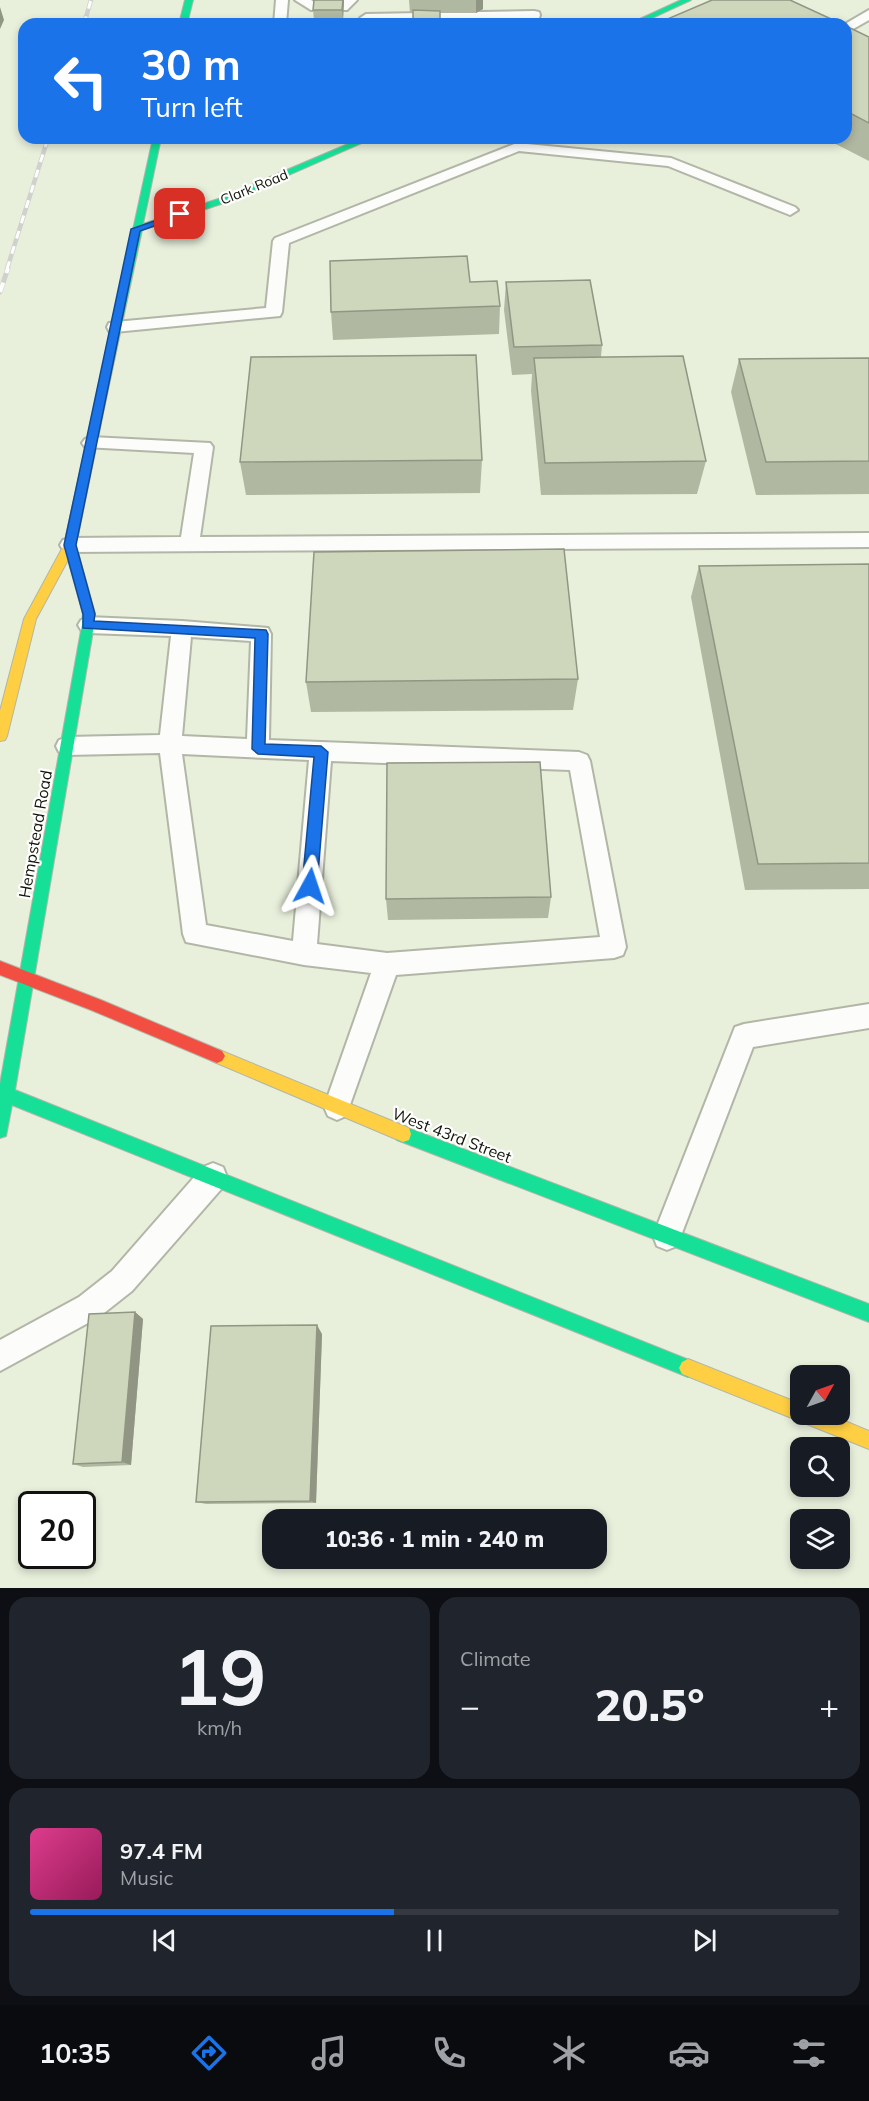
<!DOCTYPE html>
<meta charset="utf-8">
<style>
body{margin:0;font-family:Mulish,sans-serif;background:#20242c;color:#f1f3f6;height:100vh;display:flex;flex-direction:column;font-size:22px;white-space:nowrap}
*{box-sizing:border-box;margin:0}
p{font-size:20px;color:#9ea1a6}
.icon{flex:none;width:33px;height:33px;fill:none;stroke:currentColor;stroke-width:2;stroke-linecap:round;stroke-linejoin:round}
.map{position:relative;height:1588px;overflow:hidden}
.details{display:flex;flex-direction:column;gap:9px;padding:9px;background:#0d0f14;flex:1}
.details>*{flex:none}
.hud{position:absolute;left:18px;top:18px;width:834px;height:126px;border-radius:18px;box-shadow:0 3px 9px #0003;background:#1a73e8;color:#fff;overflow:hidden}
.needle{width:39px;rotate:50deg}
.buttons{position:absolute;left:790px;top:1365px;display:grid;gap:12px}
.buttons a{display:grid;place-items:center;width:60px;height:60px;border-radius:12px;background:#171b24;box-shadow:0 3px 9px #0003;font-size:30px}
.speed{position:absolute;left:18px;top:1491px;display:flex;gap:12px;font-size:30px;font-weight:700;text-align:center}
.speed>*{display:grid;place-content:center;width:78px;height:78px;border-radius:50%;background:#171b24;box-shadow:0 3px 9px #0003;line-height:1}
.speed .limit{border:3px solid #111;border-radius:9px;background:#fff;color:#111}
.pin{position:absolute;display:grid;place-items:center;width:51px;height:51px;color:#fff;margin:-26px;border-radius:12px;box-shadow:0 3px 9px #0006}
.me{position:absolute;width:66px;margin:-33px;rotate:5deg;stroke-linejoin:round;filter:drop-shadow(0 0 4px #0008)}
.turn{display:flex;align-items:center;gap:21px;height:126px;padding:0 24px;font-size:27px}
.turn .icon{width:78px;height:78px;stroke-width:2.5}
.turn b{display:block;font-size:42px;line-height:51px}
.big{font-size:45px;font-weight:800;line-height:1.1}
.details .card{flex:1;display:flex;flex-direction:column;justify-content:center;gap:9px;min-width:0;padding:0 21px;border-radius:18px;background:#20242c}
.details .dial{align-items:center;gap:0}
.dial b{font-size:78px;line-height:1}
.song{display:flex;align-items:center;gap:18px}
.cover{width:72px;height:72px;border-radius:9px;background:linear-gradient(135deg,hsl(330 70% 55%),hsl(330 70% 35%))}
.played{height:6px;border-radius:3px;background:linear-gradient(90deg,#1a73e8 45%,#363941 45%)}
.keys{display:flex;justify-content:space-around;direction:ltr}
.heat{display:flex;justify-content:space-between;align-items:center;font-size:33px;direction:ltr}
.details .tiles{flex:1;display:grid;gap:9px;grid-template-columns:1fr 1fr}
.card:last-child{grid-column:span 2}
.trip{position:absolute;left:262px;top:1509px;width:345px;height:60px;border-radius:18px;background:#171b24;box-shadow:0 3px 9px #0003;font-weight:800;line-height:60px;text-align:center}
.tabs{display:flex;height:96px;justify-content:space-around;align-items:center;background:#090b0e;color:#9ea1a6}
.tabs .icon{width:42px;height:42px}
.tabs .active{color:#1a73e8}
.tabs b{font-size:27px;color:#f1f3f6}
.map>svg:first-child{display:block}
</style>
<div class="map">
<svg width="869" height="1588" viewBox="0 0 869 1588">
<rect width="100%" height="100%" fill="#e8efdb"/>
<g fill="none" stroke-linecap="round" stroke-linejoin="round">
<g stroke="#b2b6a7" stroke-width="4">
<path id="lane" d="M276,0H288L286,24H274Z
M295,0H311L321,7L319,10H311Z
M343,0H357L347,10H339L337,7Z
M869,10V20L846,33L845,24Z
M534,11L539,12L540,15L539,18L366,22L360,18L366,14Z
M517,143L671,158L795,207L798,210L790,215L785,213L668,166L519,151L289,243L282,312L280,316L115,332L109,331L107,327L109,323L115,322L266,308L273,241L275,238Z
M91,437L210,443L213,447L200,537L869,533V547L70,552L63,550L60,545L63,540L70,538L181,537L194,453L85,447L82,443L85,439Z
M88,617L182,621L268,628L271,634L269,740L579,752L587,755L590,761L626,947L623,955L614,958L396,975L346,1116L337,1120L328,1116L324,1107L371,973L304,965L186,942L183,934L160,753L67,755L59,752L56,746L59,740L67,737L160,735L171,636L88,633L81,630L78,625L81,620ZM191,637L251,641L247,739L182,736ZM182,754L309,760L293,941L206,925ZM331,761L570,770L600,937L387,953L317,944Z
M869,1004V1028L753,1047L677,1246L667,1250L657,1246L653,1236L735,1027L744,1024Z
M213,1163L223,1167L227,1177L223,1187L132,1291L99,1317L0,1371V1340L79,1297L112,1271L203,1167Z"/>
</g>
<g stroke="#b2b6a7" stroke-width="2">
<path id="fast" d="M185,0H193L187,24H179Z
M681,0H691L639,24H629Z
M153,138H161L143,224L221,198L362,138H373L227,202L142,230L103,413L98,417L93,413Z
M70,541L76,545L95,614L94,625L15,1090L694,1362L697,1368L694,1374L688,1377L12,1105L6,1136L0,1138V1084L82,625L83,614L64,545Z
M403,1126L869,1304V1322L397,1140L395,1134L397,1128Z"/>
</g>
<g stroke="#b2b6a7" stroke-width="2">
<path id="slow" d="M98,409L103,413L76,545L36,619L7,736L5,740L0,741V711L24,619L64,545L93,413Z
M217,1049L409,1128L411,1134L409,1140L403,1142L212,1061L209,1056L212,1051Z
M688,1359L801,1404V1414H828L869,1431V1449L682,1374L679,1368L682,1362Z"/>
</g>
<g stroke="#b2b6a7" stroke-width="2">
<path id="jam" d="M0,961L101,1000L222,1051L225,1056L222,1061L217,1063L91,1010L0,975Z"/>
</g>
<use href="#lane" fill="#fcfdfa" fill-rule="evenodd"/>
<use href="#fast" fill="#16e098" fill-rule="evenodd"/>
<use href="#slow" fill="#ffcf43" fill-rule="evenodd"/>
<use href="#jam" fill="#f24e42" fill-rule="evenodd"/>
<g stroke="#cfd1cc" stroke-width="4.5">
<path id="rail-far1" d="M84,24L91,0
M7,269L48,138"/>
</g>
<g stroke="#cfd1cc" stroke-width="5">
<path id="rail" d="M0,292L8,268"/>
</g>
<use href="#rail-far1" stroke="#fefefe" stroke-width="3" stroke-dasharray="8" stroke-linecap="butt"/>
<use href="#rail" stroke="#fefefe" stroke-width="4" stroke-dasharray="10" stroke-linecap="butt"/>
</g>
<path fill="#b1b8a1" d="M314,0H344L343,20H314L313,10Z
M409,0H483V9L476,13H410Z
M846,26L869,37V161L824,138H846Z
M470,282L500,306L499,334L333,340L331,312Z
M506,282L602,345L601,357L706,461L697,494L541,495L531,391L532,374L512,375L504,310Z
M869,358V494L756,495L731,392L739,359Z
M482,460L480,493L246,495L240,462Z
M869,564V889L745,890L691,597L699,566Z
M578,679L573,710L311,712L306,682Z
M551,897L548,918L388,920L386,899Z
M135,1312L143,1319L131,1465L83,1467L73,1464Z
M322,1334L316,1503L206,1504L196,1502Z"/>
<path fill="#909683" d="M343,0H344L343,20L342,10Z
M476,0H483V9L476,13Z
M0,7L4,20L0,29Z
M135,1312L143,1319L131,1465L122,1462Z
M317,1325L322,1334L316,1503L310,1501Z"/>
<path fill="#ced6bb" stroke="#909683" stroke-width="1.5" d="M314,0H343L342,10H313Z
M712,0H790L842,24H672L665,20Z
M413,10L440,11V24H413Z
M846,26L869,37V123L846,111Z
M467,256L470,282L497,281L500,306L331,312L330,261Z
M590,280L602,345L514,347L506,282Z
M476,355L482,460L240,462L251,357Z
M683,356L706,461L545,463L534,358Z
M869,358V461L766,462L739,359Z
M564,549L578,679L306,682L314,552Z
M869,564V863L758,864L699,566Z
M540,762L551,897L386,899L387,763Z
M135,1312L122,1462L73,1464L89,1314Z
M317,1325L310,1501L196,1502L211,1326Z"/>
<path fill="#1a73e8" stroke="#114b97" stroke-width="1.5" d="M180,212L184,214L183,216L140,231L76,545L95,614L94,621L266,630L268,634L265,744L321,746L328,752L317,886L315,891L310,893L305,891L302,886L314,757L258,754L252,749L255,638L83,628V614L64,545L131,229Z"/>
<g text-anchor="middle" stroke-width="4.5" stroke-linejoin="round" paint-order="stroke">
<g font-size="14" fill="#101307" stroke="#fefefe">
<text transform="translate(254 187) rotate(-22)" y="5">Clark Road</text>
</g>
<g font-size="16" fill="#101307" stroke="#fefefe">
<text transform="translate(35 834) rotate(-80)" y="6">Hempstead Road</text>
<text transform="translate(452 1135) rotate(21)" y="6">West 43rd Street</text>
</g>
</g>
</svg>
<div class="buttons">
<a><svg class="needle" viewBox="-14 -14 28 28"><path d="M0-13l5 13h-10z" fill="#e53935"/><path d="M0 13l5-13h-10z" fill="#9ea1a6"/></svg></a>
<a><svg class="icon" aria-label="search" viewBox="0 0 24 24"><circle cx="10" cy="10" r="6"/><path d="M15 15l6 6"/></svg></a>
<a><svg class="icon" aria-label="layers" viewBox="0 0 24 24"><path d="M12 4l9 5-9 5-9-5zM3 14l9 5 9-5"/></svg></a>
</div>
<div class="speed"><div class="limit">20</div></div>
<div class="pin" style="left:180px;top:214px;background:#d93025"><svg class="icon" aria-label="arrive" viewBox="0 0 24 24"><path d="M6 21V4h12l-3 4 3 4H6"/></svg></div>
<svg class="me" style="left:310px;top:886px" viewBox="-20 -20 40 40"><path d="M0-17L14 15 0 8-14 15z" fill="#1a73e8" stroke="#fff" stroke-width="4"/></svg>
<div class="trip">10:36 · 1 min · 240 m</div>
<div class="hud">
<div class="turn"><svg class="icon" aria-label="left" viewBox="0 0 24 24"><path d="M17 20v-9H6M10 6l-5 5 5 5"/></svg><div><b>30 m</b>Turn left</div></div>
</div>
</div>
<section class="details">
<div class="tiles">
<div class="card dial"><b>19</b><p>km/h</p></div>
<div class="card"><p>Climate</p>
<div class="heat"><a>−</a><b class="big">20.5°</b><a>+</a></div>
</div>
<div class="card">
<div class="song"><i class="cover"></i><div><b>97.4 FM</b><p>Music</p></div></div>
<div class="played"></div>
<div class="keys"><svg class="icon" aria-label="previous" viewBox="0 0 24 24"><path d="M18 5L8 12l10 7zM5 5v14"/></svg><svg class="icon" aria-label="pause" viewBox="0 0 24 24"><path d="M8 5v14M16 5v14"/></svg><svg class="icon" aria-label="next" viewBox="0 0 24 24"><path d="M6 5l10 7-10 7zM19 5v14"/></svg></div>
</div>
</div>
</section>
<nav class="tabs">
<b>10:35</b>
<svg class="icon active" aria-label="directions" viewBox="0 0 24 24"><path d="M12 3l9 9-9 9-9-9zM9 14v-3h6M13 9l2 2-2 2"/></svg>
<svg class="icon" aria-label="music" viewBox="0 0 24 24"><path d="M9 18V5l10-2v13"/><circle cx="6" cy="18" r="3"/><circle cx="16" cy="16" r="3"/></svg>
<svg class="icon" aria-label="phone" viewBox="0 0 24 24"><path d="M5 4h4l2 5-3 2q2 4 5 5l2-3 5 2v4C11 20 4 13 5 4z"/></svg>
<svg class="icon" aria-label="climate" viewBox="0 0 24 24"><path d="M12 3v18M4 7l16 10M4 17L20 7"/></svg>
<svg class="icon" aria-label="car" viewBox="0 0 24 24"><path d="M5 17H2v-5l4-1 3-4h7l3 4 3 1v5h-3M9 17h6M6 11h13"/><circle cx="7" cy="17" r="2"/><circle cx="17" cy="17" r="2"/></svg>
<svg class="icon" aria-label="filters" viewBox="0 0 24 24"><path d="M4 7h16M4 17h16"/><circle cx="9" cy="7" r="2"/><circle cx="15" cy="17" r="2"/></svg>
</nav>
